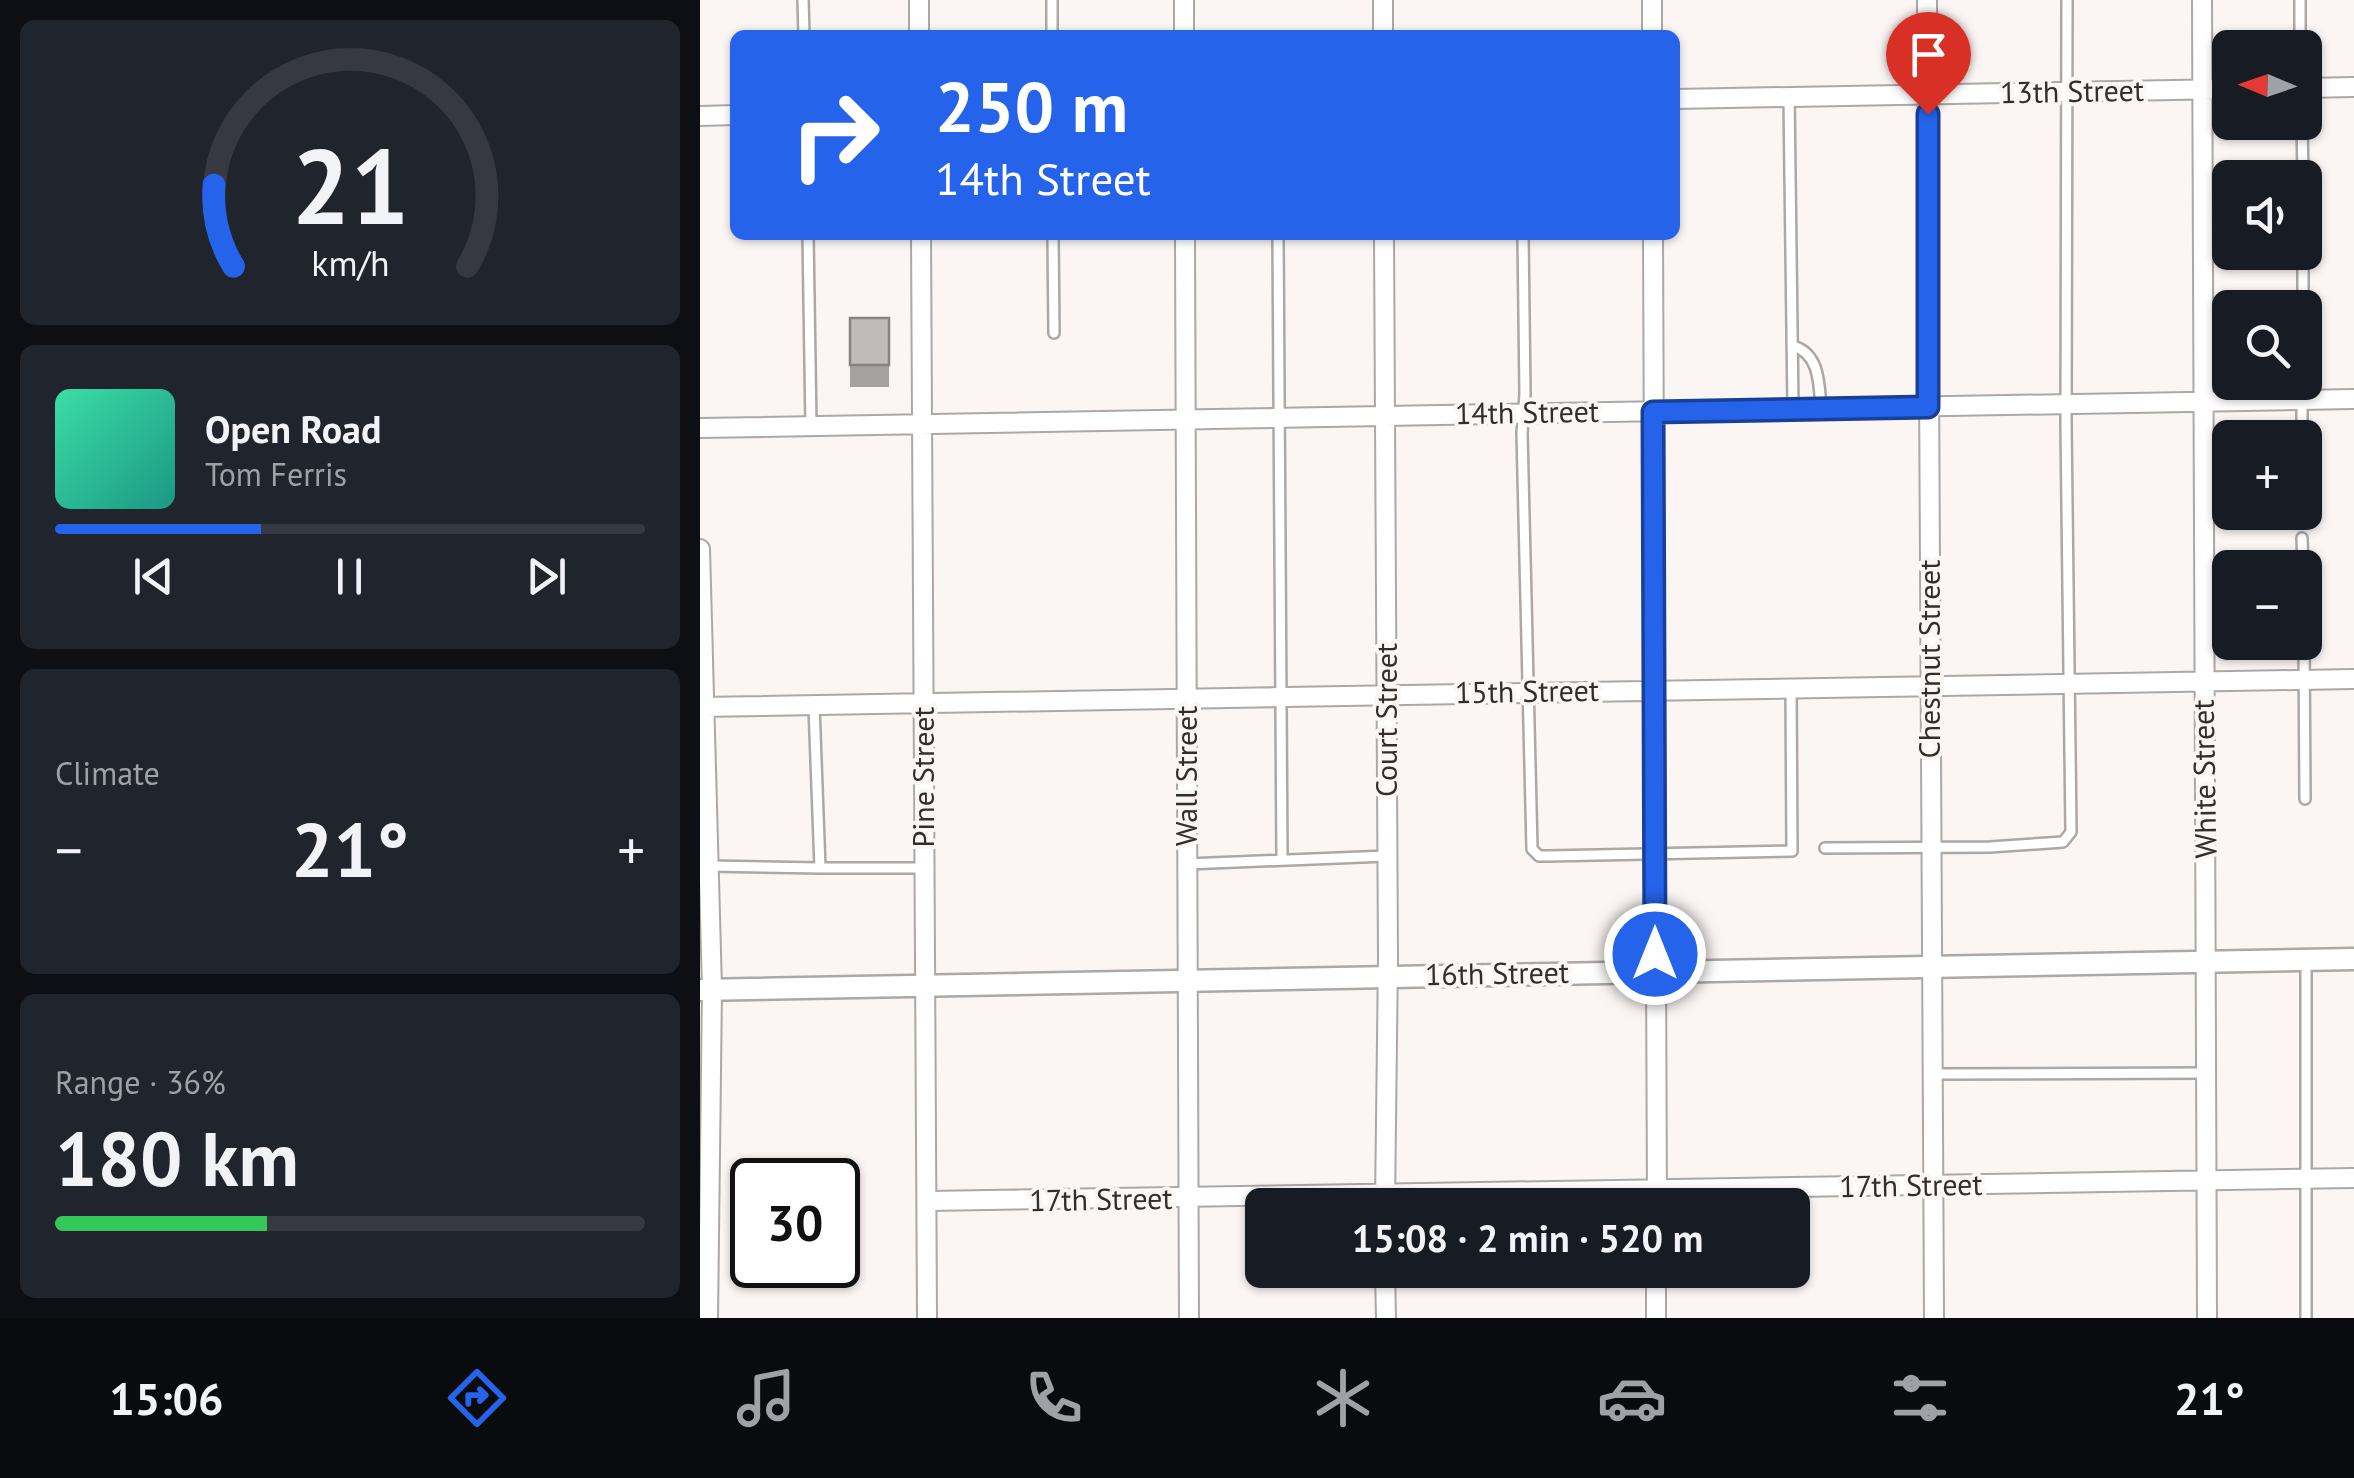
<!DOCTYPE html>
<meta charset="utf-8">
<style>
body{margin:0;font-family:"PT Sans",sans-serif;background:#20242c;color:#f1f3f6;height:100vh;display:flex;flex-direction:column;font-size:38px;white-space:nowrap}
*{box-sizing:border-box;margin:0}
p{font-size:32px;color:#9ea1a6}
.icon{flex:none;width:55px;height:55px;fill:none;stroke:currentColor;stroke-width:2;stroke-linecap:round;stroke-linejoin:round}
.map{position:relative;flex:1;overflow:hidden}
.panel{display:flex;flex-direction:column;gap:20px;padding:20px;background:#0d0f14;width:700px}
.panel>*{flex:none}
.guide{position:absolute;left:30px;top:30px;width:950px;height:210px;border-radius:15px;box-shadow:0 2px 8px #0004;background:#2563eb;color:#fff;overflow:hidden}
.needle{width:65px;rotate:272deg}
.tools{position:absolute;left:1512px;top:30px;display:grid;gap:20px}
.tools a{display:grid;place-items:center;width:110px;height:110px;border-radius:15px;background:#171b24;box-shadow:0 2px 8px #0004;font-size:50px}
.speed{position:absolute;left:30px;top:1158px;display:flex;gap:20px;font-size:50px;font-weight:700;text-align:center}
.speed>*{display:grid;place-content:center;width:130px;height:130px;border-radius:50%;background:#171b24;box-shadow:0 2px 8px #0004;line-height:1}
.speed .limit{border:5px solid #111;border-radius:15px;background:#fff;color:#111}
.pin{position:absolute;display:grid;place-items:center;width:85px;height:85px;color:#fff;margin:-102px -42px;border-radius:50% 50% 50% 0;rotate:-45deg;box-shadow:0 0 10px #0007}
.pin .icon{rotate:45deg}
.me{position:absolute;width:110px;margin:-55px;rotate:0deg;stroke-linejoin:round;filter:drop-shadow(0 0 8px #0008)}
.turn{display:flex;align-items:center;gap:35px;height:210px;padding:0 40px;font-size:45px}
.turn .icon{width:130px;height:130px;stroke-width:2.5}
.turn b{display:block;font-size:70px;line-height:85px}
.big{font-size:75px;font-weight:800;line-height:1.1}
.panel .widget{flex:1;display:flex;flex-direction:column;justify-content:center;gap:15px;min-width:0;padding:0 35px;border-radius:15px;background:#20242c}
.panel .dial{align-items:center;gap:0}
.dial svg{height:260px;overflow:visible;fill:none;stroke:#363941;stroke-width:7;stroke-linecap:round;text-anchor:middle}
.dial text{fill:#f1f3f6;stroke:none}
.song{display:flex;align-items:center;gap:30px}
.cover{width:120px;height:120px;border-radius:15px;background:linear-gradient(135deg,hsl(160 70% 55%),hsl(170 70% 35%))}
.played{height:10px;border-radius:5px;background:linear-gradient(90deg,#2563eb 35%,#363941 35%)}
.keys{display:flex;justify-content:space-around;direction:ltr}
.heat{display:flex;justify-content:space-between;align-items:center;font-size:55px;direction:ltr}
.charge{height:15px;border-radius:8px;background:linear-gradient(90deg,#34c759 36%,#363941 0)}
.trip{position:absolute;left:545px;top:1188px;width:565px;height:100px;border-radius:15px;background:#171b24;box-shadow:0 2px 8px #0004;font-weight:800;line-height:100px;text-align:center}
.menu{display:flex;height:160px;justify-content:space-around;align-items:center;background:#090b0e;color:#9ea1a6}
.menu .icon{width:70px;height:70px}
.menu .on{color:#2563eb}
.menu b{font-size:45px;color:#f1f3f6}
main{display:flex;flex:1;min-height:0}
.map>svg:first-child{display:block}
</style>
<main>
<section class="panel">
<div class="widget dial"><svg viewBox="0 0 100 80">
<path d="M14 69A42 42 0 1 1 86 69"/>
<path d="M14 69A42 42 0 0 1 8 44" stroke="#2563eb"/>
<text x="50" y="56" font-size="32" font-weight="700">21</text>
<text x="50" y="72" font-size="11">km/h</text>
</svg></div>
<div class="widget">
<div class="song"><i class="cover"></i><div><b>Open Road</b><p>Tom Ferris</p></div></div>
<div class="played"></div>
<div class="keys"><svg class="icon" aria-label="previous" viewBox="0 0 24 24"><path d="M18 5L8 12l10 7zM5 5v14"/></svg><svg class="icon" aria-label="pause" viewBox="0 0 24 24"><path d="M8 5v14M16 5v14"/></svg><svg class="icon" aria-label="next" viewBox="0 0 24 24"><path d="M6 5l10 7-10 7zM19 5v14"/></svg></div>
</div>
<div class="widget"><p>Climate</p>
<div class="heat"><a>−</a><b class="big">21°</b><a>+</a></div>
</div>
<div class="widget"><p>Range · 36%</p><b class="big">180 km</b><div class="charge"></div></div>
</section>
<div class="map">
<svg width="1654" height="1318" viewBox="0 0 1654 1318">
<rect width="100%" height="100%" fill="#fbf5f4"/>
<g fill="none" stroke-linecap="round" stroke-linejoin="round">
<g stroke="#ada7a6" stroke-width="14">
<path id="service" d="M103,0L104,35
M1600,0V48
M352,35V0
M1089,96L1093,408
M1602,122L1603,178
M108,235L111,426
M353,235L354,333
M578,235L582,860
M823,235L825,394L822,433L832,849L839,856H848L1092,851L1091,688
M1603,308V252
M1093,346C1120,354 1119,384 1121,408
M1602,382V438
M1602,538L1603,568
M1604,642L1605,799
M114,706L120,868H225
M1125,848L1290,847L1363,842L1371,832L1366,424L1367,0
M487,864L687,856
M9,866L120,868
M1232,1074L1507,1073
M1606,1318V962"/>
</g>
<g stroke="#ada7a6" stroke-width="22">
<path id="minor" d="M219,0V35
M484,0V35
M683,0V35
M952,0V35
M1227,0L1234,1318
M1502,0L1507,1318
M1605,88L1654,87
M975,99L1530,89
M0,116L35,115
M221,235L227,1318
M485,235L489,1318
M684,235L688,958L685,1204
M953,235L957,1205
M0,428L1654,399
M0,549L12,989L8,1318
M0,707L1654,679
M228,1201L1654,1178
M685,1270L686,1318
M956,1318V1270"/>
</g>
<g stroke="#ada7a6" stroke-width="25">
<path id="tertiary" d="M0,990L1654,959"/>
</g>
<use href="#service" stroke="#fff" stroke-width="9"/>
<use href="#minor" stroke="#fff" stroke-width="18"/>
<use href="#tertiary" stroke="#fff" stroke-width="20"/>
</g>
<path fill="#a5a19e" d="M150,318H189V387H150Z"/>
<path fill="#c0bbb8" stroke="#868381" stroke-width="2.5" d="M150,318H189V365H150Z"/>
<g fill="none" stroke-linecap="round" stroke-linejoin="round">
<g stroke="#184099" stroke-width="25">
<path id="route" d="M955,954L953,412L1228,407V114"/>
</g>
<use href="#route" stroke="#2563eb" stroke-width="18"/>
</g>
<g text-anchor="middle" stroke-width="8" stroke-linejoin="round" paint-order="stroke">
<g font-size="30" fill="#312f2e" stroke="#fbf5f4">
<text transform="translate(1372 92) rotate(-1)" y="10">13th Street</text>
<text transform="translate(827 413) rotate(-1)" y="10">14th Street</text>
<text transform="translate(1230 659) rotate(-90)" y="10">Chestnut Street</text>
<text transform="translate(827 692) rotate(-1)" y="10">15th Street</text>
<text transform="translate(687 720) rotate(-90)" y="10">Court Street</text>
<text transform="translate(487 776) rotate(-90)" y="10">Wall Street</text>
<text transform="translate(224 777) rotate(-90)" y="10">Pine Street</text>
<text transform="translate(1505 779) rotate(-91)" y="10">White Street</text>
<text transform="translate(797 974) rotate(-1)" y="10">16th Street</text>
<text transform="translate(1211 1186) rotate(-1)" y="10">17th Street</text>
<text transform="translate(401 1200) rotate(-1)" y="10">17th Street</text>
</g>
</g>
</svg>
<div class="tools">
<a><svg class="needle" viewBox="-14 -14 28 28"><path d="M0-13l5 13h-10z" fill="#e53935"/><path d="M0 13l5-13h-10z" fill="#9ea1a6"/></svg></a>
<a><svg class="icon" aria-label="sound" viewBox="0 0 24 24"><path d="M4 9h4l5-4v14l-5-4H4zM17 9q2 3 0 6"/></svg></a>
<a><svg class="icon" aria-label="search" viewBox="0 0 24 24"><circle cx="10" cy="10" r="6"/><path d="M15 15l6 6"/></svg></a>
<a>+</a>
<a>−</a>
</div>
<div class="speed"><div class="limit">30</div></div>
<div class="pin" style="left:1228px;top:114px;background:#d93025"><svg class="icon" aria-label="arrive" viewBox="0 0 24 24"><path d="M6 21V4h12l-3 4 3 4H6"/></svg></div>
<svg class="me" style="left:955px;top:954px" viewBox="-20 -20 40 40"><circle r="17" fill="#2563eb" stroke="#fff" stroke-width="3"/><path d="M0-11L8 9 0 5-8 9z" fill="#fff"/></svg>
<div class="trip">15:08 · 2 min · 520 m</div>
<div class="guide">
<div class="turn"><svg class="icon" aria-label="right" viewBox="0 0 24 24"><path d="M7 20v-9h11M14 6l5 5-5 5"/></svg><div><b>250 m</b>14th Street</div></div>
</div>
</div>
</main>
<nav class="menu">
<b>15:06</b>
<svg class="icon on" aria-label="directions" viewBox="0 0 24 24"><path d="M12 3l9 9-9 9-9-9zM9 14v-3h6M13 9l2 2-2 2"/></svg>
<svg class="icon" aria-label="music" viewBox="0 0 24 24"><path d="M9 18V5l10-2v13"/><circle cx="6" cy="18" r="3"/><circle cx="16" cy="16" r="3"/></svg>
<svg class="icon" aria-label="phone" viewBox="0 0 24 24"><path d="M5 4h4l2 5-3 2q2 4 5 5l2-3 5 2v4C11 20 4 13 5 4z"/></svg>
<svg class="icon" aria-label="climate" viewBox="0 0 24 24"><path d="M12 3v18M4 7l16 10M4 17L20 7"/></svg>
<svg class="icon" aria-label="car" viewBox="0 0 24 24"><path d="M5 17H2v-5l4-1 3-4h7l3 4 3 1v5h-3M9 17h6M6 11h13"/><circle cx="7" cy="17" r="2"/><circle cx="17" cy="17" r="2"/></svg>
<svg class="icon" aria-label="filters" viewBox="0 0 24 24"><path d="M4 7h16M4 17h16"/><circle cx="9" cy="7" r="2"/><circle cx="15" cy="17" r="2"/></svg>
<b>21°</b>
</nav>
